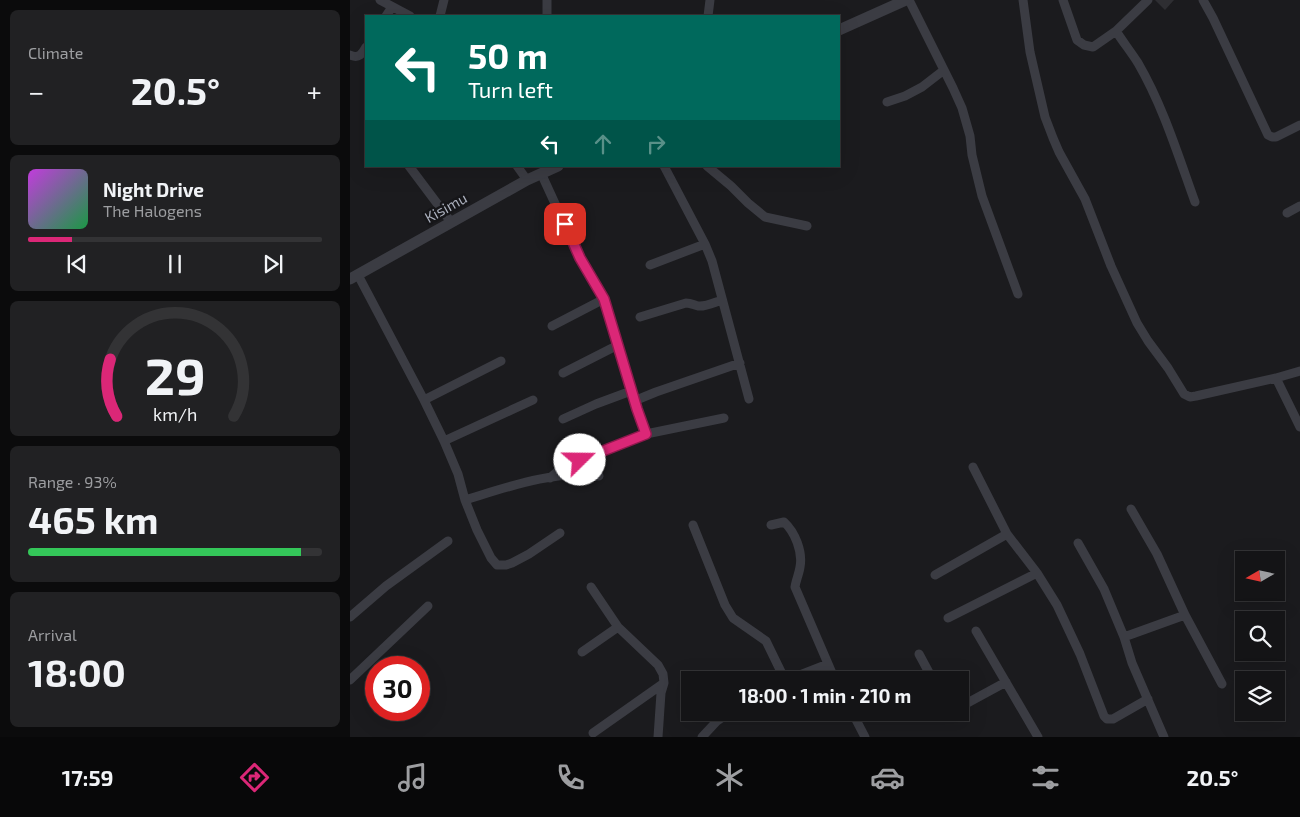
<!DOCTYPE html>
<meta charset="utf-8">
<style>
body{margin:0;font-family:"Exo 2",sans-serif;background:#212123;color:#f1f3f6;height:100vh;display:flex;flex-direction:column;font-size:19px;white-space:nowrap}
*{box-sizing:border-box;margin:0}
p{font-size:16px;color:#9d9ea1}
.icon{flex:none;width:28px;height:28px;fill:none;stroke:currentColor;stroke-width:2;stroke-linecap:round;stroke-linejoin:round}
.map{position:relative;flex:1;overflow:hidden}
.side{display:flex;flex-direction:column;gap:10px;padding:10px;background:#0b0b0c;width:350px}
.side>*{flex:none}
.hud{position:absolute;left:15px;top:15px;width:475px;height:152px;border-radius:0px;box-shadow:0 5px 20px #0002,0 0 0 1px #333335;background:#00695c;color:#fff;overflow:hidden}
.needle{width:32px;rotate:261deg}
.fabs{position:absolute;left:885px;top:551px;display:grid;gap:10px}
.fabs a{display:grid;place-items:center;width:50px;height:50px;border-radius:0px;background:#141416;box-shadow:0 5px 20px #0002,0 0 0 1px #333335;font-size:25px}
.speed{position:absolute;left:15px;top:656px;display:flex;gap:10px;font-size:25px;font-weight:700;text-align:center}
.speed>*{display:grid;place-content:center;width:65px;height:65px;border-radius:50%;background:#141416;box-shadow:0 5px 20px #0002,0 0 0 1px #333335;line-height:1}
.speed .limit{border:8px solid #d22;background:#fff;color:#111}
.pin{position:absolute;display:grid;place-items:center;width:42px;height:42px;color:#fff;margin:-21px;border-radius:10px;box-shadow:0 2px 8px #0006}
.me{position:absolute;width:55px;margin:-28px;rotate:68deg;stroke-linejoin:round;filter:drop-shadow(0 0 4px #0008)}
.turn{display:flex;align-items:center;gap:18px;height:105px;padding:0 20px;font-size:22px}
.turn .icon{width:65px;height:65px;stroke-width:2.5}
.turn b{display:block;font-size:35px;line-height:42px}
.lanes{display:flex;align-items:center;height:48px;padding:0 20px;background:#0003;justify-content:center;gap:25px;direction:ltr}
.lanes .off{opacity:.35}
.big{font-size:38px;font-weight:700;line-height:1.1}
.side .card{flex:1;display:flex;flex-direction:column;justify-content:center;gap:8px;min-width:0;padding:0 18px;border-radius:8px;background:#212123}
.side .dial{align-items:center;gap:0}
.dial svg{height:130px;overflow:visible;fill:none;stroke:#333335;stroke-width:7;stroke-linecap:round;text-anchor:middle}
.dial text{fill:#f1f3f6;stroke:none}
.song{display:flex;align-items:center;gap:15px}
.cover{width:60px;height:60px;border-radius:8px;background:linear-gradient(135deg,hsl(290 70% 55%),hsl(140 70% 35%))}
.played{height:5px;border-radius:2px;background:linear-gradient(90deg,#db2777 15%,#333335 15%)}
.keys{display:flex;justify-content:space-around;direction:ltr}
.heat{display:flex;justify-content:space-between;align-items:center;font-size:28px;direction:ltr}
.charge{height:8px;border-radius:4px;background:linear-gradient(90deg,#34c759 93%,#333335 0)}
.trip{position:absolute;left:331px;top:671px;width:288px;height:50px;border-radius:0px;background:#141416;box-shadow:0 5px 20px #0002,0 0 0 1px #333335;font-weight:700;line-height:50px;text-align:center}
.menu{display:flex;height:80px;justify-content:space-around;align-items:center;background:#080809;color:#9d9ea1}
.menu .icon{width:35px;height:35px}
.menu .current{color:#db2777}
.menu b{font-size:22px;color:#f1f3f6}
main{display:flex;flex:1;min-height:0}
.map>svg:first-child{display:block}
</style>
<main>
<section class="side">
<div class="card"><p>Climate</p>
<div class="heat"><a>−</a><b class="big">20.5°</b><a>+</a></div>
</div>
<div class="card">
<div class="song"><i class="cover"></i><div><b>Night Drive</b><p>The Halogens</p></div></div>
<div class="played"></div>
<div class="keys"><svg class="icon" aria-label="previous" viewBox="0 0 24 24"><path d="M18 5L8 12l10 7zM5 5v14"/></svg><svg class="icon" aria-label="pause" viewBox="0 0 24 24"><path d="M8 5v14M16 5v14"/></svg><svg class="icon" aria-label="next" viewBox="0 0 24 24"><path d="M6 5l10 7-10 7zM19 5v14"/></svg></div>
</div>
<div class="card dial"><svg viewBox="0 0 100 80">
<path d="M14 69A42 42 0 1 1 86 69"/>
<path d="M14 69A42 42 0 0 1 10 34" stroke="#db2777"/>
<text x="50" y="56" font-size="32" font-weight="700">29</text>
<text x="50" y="72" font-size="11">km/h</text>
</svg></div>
<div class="card"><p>Range · 93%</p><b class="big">465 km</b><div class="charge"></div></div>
<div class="card"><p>Arrival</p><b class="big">18:00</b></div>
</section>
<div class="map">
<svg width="950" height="737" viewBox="0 0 950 737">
<rect width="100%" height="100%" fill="#1b1b1e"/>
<path fill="#2e2e32" d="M805,0H824L815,10Z"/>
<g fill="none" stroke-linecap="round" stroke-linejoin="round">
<path stroke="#3b3c43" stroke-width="9" d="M30,0L60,16
M197,0V16
M559,0L603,88L612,108L620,136L622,155L632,196L668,294
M673,0L680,52L695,117L703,138L709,152L735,199L761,266L787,323L798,341L818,368L834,394L840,397L846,396L926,378L950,371
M713,0L727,40L734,45L743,47L766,31L798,0
M853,0L863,18L918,135L922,137H926L950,125
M36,16L42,7
M90,16L94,0
M358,16L360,0
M766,31C773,42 781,52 788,63C813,106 828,155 845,202
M0,55C9,59 12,54 16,47
M537,102L555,96L572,87L594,70
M59,166L101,222
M167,166L177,180
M314,166L355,244L362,261L399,399
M357,166L381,186L398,203L415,217L457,226
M191,173L230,258L254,299L287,409L296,434
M937,213L950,206
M300,265L355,244
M8,275L74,400L94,441L108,474L115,500L127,530L141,558L147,565H156L162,563L179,554L210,533
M290,317L336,303C341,303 344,305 348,306C356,307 365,302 372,300
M202,326L254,299
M213,373L268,345
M926,378L950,427
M74,400L151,361
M284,401L306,392L390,363
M213,419L246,404L281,391
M94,441L183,400
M623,467L657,534L687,573L707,605L730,654L754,716L757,719H763L798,699
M200,478L214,466L296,434L374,418
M115,500C158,487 204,470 249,476
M781,509L807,554L835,615L872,684
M343,525L375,605L383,618L416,641L435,680
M421,525L434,522C445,532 453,552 450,567C449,574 446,580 445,587L485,680
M728,543L754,589L774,637L782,663L814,737
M585,575L657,534
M241,587L268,627L308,665L313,674L314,683L311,693L308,737
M0,617L36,586L98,541
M598,618L687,573
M626,631L688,737
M774,637L835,615
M232,652L268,627
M569,654L583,680
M0,680L78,606
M437,680L478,664
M610,707L656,682
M502,712L515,737
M243,733L314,683
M352,737L367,721L380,712"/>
<path stroke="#3b3c43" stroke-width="11" d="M489,30L556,0
M0,279L177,180L208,166"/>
</g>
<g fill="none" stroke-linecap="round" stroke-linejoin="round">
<g stroke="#8e194d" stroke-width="12">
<path id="route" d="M215,224L230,258L254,299L287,409L296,434L230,460"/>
</g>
<use href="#route" stroke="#db2777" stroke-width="9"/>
</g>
<g text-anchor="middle" stroke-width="5" stroke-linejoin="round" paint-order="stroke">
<g font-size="15" fill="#acb1be" stroke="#161619">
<text transform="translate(96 208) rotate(-29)" y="5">Kisimu</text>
</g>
</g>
</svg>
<div class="fabs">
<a><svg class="needle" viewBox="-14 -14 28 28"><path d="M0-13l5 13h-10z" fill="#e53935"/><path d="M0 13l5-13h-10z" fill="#9d9ea1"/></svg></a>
<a><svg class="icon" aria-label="search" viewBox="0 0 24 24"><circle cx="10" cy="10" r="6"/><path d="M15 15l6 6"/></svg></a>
<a><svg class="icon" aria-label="layers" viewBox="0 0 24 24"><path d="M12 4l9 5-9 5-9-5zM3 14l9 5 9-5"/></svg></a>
</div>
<div class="speed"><div class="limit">30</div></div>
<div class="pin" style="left:215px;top:224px;background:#d93025"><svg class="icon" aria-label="arrive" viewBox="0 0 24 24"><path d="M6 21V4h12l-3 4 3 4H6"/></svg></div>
<svg class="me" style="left:230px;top:460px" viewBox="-20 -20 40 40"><circle r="19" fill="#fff"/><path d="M0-13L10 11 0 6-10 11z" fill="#db2777"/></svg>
<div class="trip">18:00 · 1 min · 210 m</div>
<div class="hud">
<div class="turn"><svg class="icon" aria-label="left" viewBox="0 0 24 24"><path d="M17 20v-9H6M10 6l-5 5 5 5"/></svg><div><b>50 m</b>Turn left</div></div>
<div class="lanes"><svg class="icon" aria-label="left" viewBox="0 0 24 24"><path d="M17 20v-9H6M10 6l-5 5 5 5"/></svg><svg class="icon off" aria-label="ahead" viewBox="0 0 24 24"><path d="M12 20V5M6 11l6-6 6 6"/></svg><svg class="icon off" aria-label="right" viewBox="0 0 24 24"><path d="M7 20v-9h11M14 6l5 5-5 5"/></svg></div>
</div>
</div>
</main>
<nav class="menu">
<b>17:59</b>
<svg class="icon current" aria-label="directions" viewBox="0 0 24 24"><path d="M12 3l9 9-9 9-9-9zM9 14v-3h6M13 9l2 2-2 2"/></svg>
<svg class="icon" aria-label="music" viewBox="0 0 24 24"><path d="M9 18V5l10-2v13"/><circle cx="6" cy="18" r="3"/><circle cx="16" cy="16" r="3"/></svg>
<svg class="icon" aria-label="phone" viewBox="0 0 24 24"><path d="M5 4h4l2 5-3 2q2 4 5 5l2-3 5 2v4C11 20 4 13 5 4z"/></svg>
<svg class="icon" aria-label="climate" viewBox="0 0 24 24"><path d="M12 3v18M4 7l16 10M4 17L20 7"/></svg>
<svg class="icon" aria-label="car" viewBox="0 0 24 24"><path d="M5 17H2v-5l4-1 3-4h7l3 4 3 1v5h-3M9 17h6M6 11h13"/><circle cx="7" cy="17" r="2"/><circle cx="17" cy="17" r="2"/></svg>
<svg class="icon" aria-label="filters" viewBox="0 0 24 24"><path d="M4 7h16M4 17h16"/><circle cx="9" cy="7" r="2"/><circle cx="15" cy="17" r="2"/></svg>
<b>20.5°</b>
</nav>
